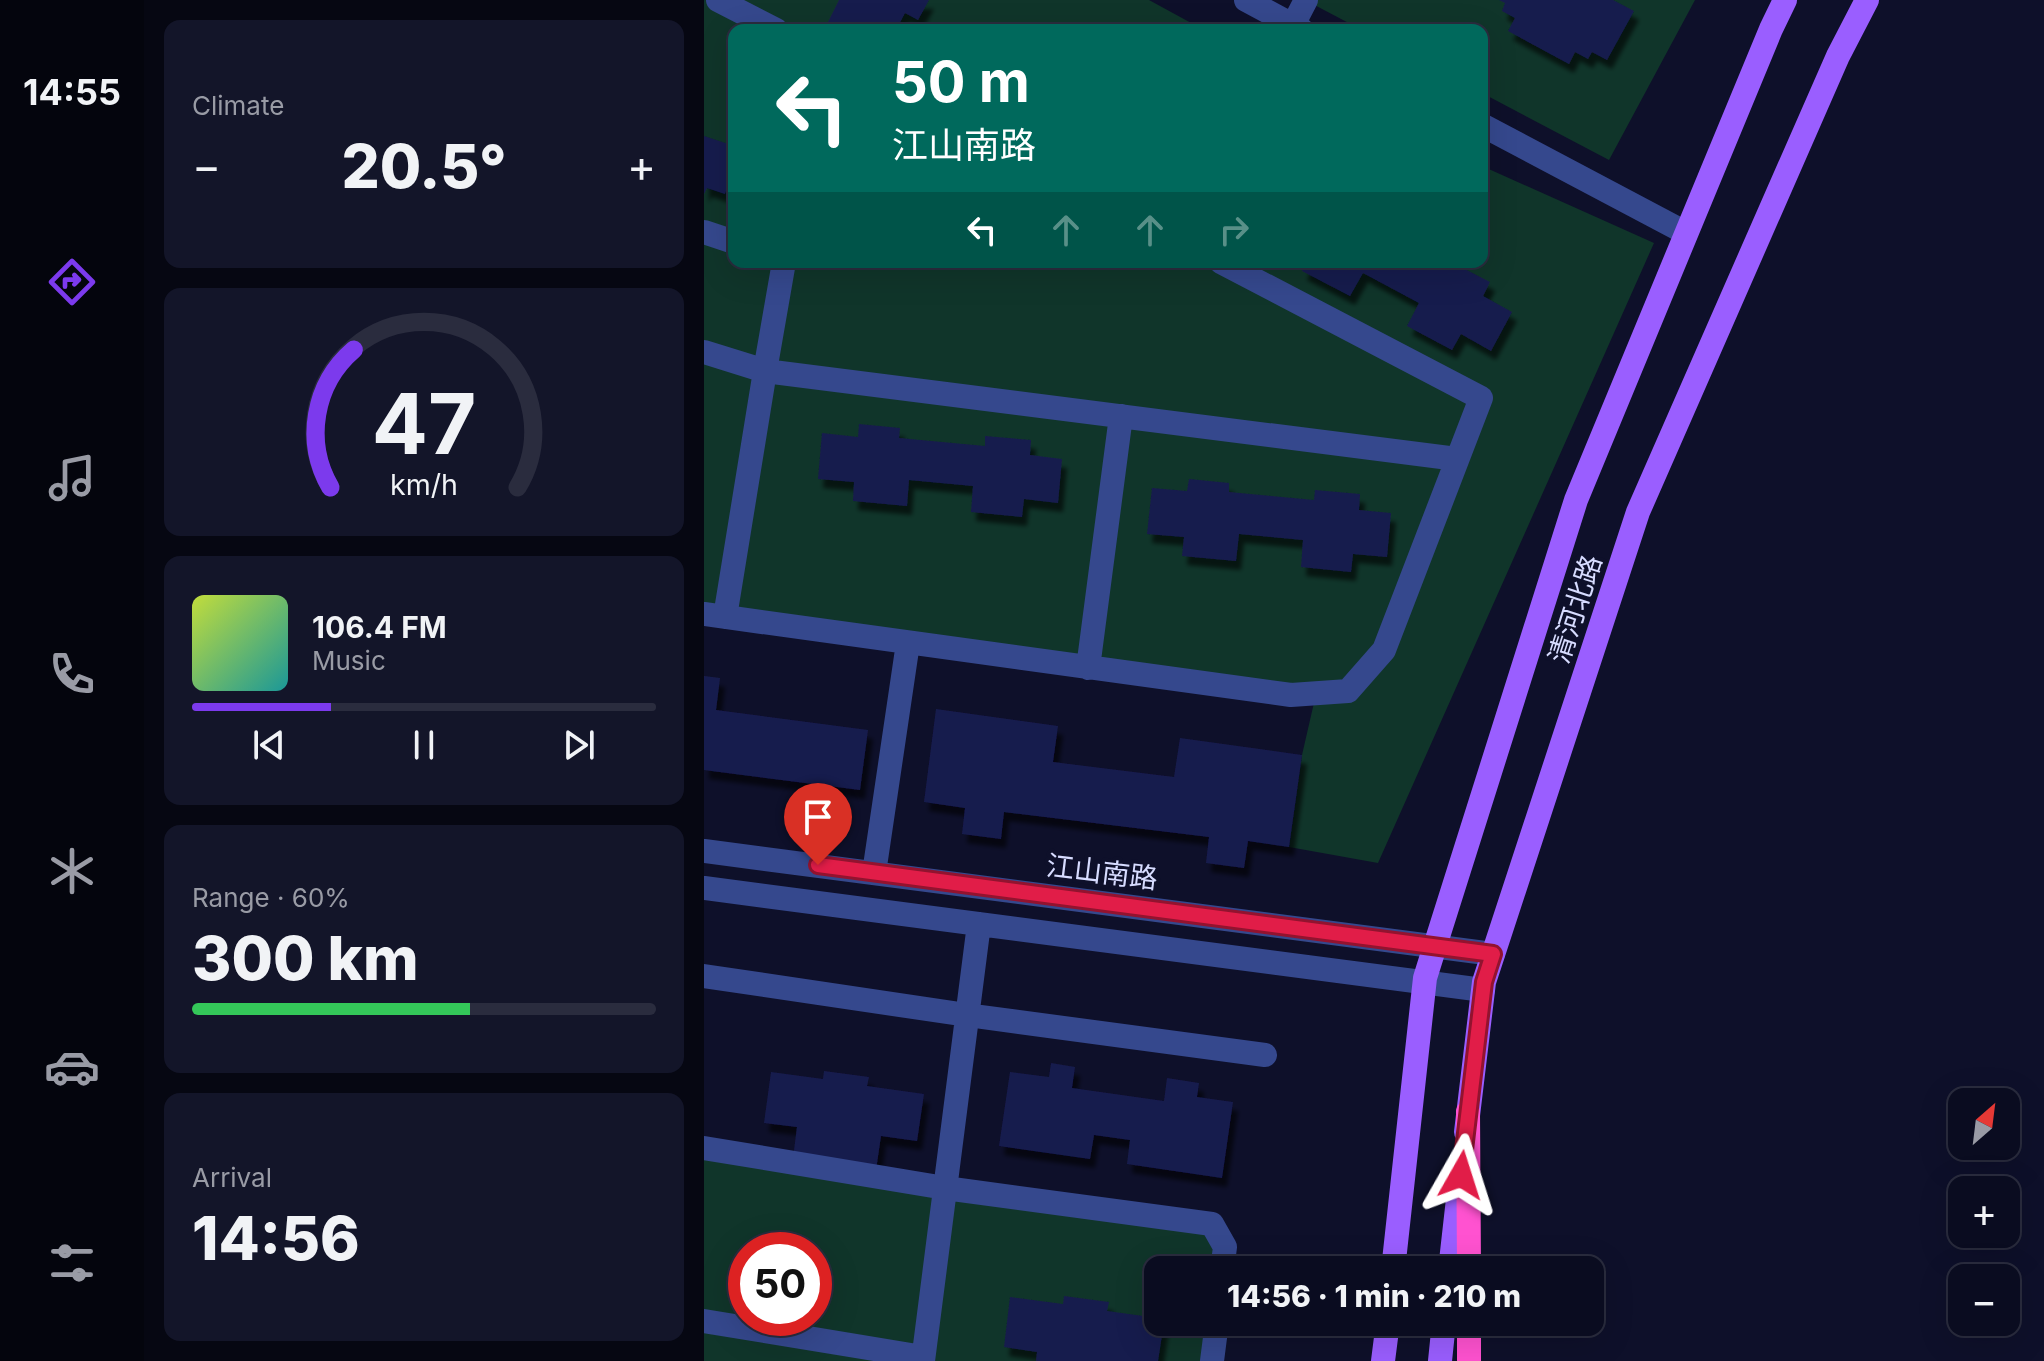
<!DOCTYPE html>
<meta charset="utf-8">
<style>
body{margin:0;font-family:Inter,"Noto Sans SC",sans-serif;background:#131529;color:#f1f3f6;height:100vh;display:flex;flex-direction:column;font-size:30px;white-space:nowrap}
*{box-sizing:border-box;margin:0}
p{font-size:26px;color:#999ba5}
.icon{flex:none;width:44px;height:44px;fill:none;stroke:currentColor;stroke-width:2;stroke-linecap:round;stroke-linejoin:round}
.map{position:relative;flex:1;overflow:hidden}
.panel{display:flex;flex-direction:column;gap:20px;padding:20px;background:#060712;width:560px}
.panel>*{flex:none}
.top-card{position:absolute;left:24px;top:24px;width:760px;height:244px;border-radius:16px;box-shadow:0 8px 32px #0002,0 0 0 2px #2a2c3e;background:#00695c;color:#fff;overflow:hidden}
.needle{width:52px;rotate:28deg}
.buttons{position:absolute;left:1244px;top:1088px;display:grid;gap:16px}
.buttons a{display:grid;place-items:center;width:72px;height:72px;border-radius:16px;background:#0a0c20;box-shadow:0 8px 32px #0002,0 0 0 2px #2a2c3e;font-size:40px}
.speed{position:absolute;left:24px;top:1232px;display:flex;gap:16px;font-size:40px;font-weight:700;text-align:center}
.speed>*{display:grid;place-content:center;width:104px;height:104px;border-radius:50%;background:#0a0c20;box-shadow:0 8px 32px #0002,0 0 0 2px #2a2c3e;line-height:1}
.speed .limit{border:12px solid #d22;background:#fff;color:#111}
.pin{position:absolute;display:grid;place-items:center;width:68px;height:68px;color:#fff;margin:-82px -34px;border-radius:50% 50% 50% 0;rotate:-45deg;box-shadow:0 0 8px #0007}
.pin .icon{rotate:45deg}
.me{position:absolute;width:88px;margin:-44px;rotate:6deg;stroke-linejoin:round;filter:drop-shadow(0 0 6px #0008)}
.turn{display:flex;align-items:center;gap:28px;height:168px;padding:0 32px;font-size:36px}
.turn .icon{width:104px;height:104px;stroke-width:2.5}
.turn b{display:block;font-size:56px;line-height:68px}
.lanes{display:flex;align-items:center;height:76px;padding:0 32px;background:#0003;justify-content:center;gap:40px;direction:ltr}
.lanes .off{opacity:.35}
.big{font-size:60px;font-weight:800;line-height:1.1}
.panel .tile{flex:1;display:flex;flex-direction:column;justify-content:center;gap:12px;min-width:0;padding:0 28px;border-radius:16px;background:#131529}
.panel .dial{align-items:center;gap:0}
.dial svg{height:208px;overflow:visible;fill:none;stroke:#2a2c3e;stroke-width:7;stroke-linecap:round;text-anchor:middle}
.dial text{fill:#f1f3f6;stroke:none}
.song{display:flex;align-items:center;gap:24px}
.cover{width:96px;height:96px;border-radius:12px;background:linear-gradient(135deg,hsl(70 70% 55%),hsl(180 70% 35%))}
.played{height:8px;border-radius:4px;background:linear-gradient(90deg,#7c3aed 30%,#2a2c3e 30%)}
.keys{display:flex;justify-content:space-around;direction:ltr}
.heat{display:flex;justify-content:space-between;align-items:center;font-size:44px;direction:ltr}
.charge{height:12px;border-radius:6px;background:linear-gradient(90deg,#34c759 60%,#2a2c3e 0)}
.trip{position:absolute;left:440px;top:1256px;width:460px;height:80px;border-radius:16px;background:#0a0c20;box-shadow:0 8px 32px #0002,0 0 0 2px #2a2c3e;font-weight:800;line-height:80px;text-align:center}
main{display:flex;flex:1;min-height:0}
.tab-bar{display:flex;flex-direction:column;width:144px;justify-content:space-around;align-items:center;background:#04050d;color:#999ba5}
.tab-bar .icon{width:56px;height:56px}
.tab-bar .active{color:#7c3aed}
.tab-bar b{font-size:36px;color:#f1f3f6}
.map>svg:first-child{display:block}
</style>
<main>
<nav class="tab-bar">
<b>14:55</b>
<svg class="icon active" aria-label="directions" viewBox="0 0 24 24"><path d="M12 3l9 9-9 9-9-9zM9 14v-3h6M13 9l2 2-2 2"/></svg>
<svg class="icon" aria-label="music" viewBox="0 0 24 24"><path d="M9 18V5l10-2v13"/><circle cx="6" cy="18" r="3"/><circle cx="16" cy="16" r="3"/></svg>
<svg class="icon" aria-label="phone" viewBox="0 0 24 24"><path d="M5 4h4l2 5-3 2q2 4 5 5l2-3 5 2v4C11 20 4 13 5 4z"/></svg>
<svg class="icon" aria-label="climate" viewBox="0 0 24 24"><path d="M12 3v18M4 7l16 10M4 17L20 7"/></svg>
<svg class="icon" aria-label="car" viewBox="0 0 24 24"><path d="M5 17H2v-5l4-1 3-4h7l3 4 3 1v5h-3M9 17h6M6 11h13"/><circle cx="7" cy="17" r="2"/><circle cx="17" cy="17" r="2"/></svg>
<svg class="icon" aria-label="filters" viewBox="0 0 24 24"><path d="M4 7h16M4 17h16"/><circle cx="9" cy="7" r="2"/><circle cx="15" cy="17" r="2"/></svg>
</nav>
<section class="panel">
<div class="tile"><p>Climate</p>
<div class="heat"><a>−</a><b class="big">20.5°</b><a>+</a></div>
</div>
<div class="tile dial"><svg viewBox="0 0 100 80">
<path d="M14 69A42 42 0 1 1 86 69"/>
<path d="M14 69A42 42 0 0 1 23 16" stroke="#7c3aed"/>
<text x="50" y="56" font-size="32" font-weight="700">47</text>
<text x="50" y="72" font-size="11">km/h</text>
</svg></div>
<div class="tile">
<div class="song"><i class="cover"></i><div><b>106.4 FM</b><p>Music</p></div></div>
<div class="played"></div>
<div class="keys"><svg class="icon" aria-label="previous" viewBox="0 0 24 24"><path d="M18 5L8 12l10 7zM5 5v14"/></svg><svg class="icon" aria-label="pause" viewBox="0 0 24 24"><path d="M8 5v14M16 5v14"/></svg><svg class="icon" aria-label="next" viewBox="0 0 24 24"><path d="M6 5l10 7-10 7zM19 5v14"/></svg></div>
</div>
<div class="tile"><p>Range · 60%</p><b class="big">300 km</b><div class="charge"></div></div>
<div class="tile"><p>Arrival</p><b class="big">14:56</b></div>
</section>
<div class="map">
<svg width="1340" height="1361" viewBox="0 0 1340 1361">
<defs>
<filter id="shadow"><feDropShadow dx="5" dy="9" stdDeviation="2" flood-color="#0009"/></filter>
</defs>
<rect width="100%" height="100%" fill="#0e102a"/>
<path fill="#10352a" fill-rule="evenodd" d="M0,0H445L500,30H30V262H778V166L950,243L674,863L585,847L598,755L612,694L0,614Z
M601,0H991L905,160L778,93V30H658Z
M0,1148L508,1224L518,1270H454V1322H513L508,1361H0ZM42,1250H110V1318H42Z"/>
<path fill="#181b4d" filter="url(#shadow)" d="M135,0H225L214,20L201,13L192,30H139L124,22Z
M795,0H909L930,11L903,60L888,52L884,59L871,52L865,64L804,31L811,18L798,11L801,3Z
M0,136L30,146V167L21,194L3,188L0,194Z
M602,262H726L741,270L747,262L786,282L779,296L808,312L787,351L757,334L748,350L703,326L715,303L659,273L646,296L598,271Z
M155,424L196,428L195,438L281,446V436L327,440L326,455L358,459L354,503L320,499L318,517L267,512L269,486L205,480L203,506L149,501L150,482L114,479L118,433L154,437Z
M485,479L525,483V492L610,500L611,490L656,494L655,510L687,513L683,557L649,554L647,572L597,567L599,540L535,534L532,561L478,556L480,537L443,534L448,488L483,491Z
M0,676L16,678L12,710L164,730L156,790L0,770Z
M232,709L354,726L349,762L470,777L476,738L598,755L585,847L544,841L540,868L502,863L505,837L300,812L297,839L258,834L261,808L220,802Z
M347,1063L371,1067L368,1088L460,1101L463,1078L495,1083L493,1097L529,1102L518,1178L423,1164L426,1140L390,1135L386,1159L295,1146L306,1072L345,1077Z
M120,1071L165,1077L163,1086L220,1094L213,1141L177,1136L172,1170L89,1158L93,1127L60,1123L67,1072L119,1079Z
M360,1296L405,1302L403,1311L454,1318V1322H460L454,1361H332L333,1352L300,1347L306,1297L359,1304Z"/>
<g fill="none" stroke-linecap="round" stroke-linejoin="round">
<path stroke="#35488d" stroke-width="24" d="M14,0L72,30
M542,0L598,30
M589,25L602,0
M778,125L982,233
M0,232L30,242
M0,352L61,371L80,262
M0,614L587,695L644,691L680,650L777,398L517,262
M21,617L61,371L753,459
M384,668L417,416
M0,851L789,954
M170,873L204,643
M0,888L779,990
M0,976L263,1015L561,1055
M0,1148L241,1188L508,1224L521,1247L518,1270
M0,1321L219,1357
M219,1361L275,924
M508,1361L513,1322"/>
<path stroke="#9a5eff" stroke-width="24" d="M762,1132L780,982L934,512L1134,56L1163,0
M689,1270L721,978L731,946L872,500L1067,29L1081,0
M746,1270L756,1181
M679,1361L684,1322
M736,1361L740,1322"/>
<path stroke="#ff52d0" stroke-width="24" d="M764,1112L765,1270
M765,1361V1322"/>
</g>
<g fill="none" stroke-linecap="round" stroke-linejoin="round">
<g stroke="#92132f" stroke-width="20">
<path id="route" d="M114,865L789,954L780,982L757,1175"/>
</g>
<use href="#route" stroke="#e11d48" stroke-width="14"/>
</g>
<g text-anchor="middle" stroke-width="8" stroke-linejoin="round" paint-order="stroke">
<g font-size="28" fill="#d7dcff" stroke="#0e102a">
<text transform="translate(871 609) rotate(-72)" y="10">清河北路</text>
<text transform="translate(398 872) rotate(7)" y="10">江山南路</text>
</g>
</g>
</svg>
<div class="buttons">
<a><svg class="needle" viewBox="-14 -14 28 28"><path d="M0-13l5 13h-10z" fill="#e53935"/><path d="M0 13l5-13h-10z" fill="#999ba5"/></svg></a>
<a>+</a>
<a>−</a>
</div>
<div class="speed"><div class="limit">50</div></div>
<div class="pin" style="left:114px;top:865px;background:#d93025"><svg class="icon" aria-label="arrive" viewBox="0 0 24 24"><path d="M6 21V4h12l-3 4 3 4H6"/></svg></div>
<svg class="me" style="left:757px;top:1175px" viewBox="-20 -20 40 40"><path d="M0-17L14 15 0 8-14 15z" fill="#e11d48" stroke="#fff" stroke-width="4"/></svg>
<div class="trip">14:56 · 1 min · 210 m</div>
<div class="top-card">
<div class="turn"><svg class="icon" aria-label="left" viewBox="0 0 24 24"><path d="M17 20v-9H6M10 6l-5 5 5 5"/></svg><div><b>50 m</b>江山南路</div></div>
<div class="lanes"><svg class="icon" aria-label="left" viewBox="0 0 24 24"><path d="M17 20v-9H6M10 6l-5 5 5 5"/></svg><svg class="icon off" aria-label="ahead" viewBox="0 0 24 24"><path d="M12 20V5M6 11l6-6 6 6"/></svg><svg class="icon off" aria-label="ahead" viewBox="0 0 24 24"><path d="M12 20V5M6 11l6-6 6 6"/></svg><svg class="icon off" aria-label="right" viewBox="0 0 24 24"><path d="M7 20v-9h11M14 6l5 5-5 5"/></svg></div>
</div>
</div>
</main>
